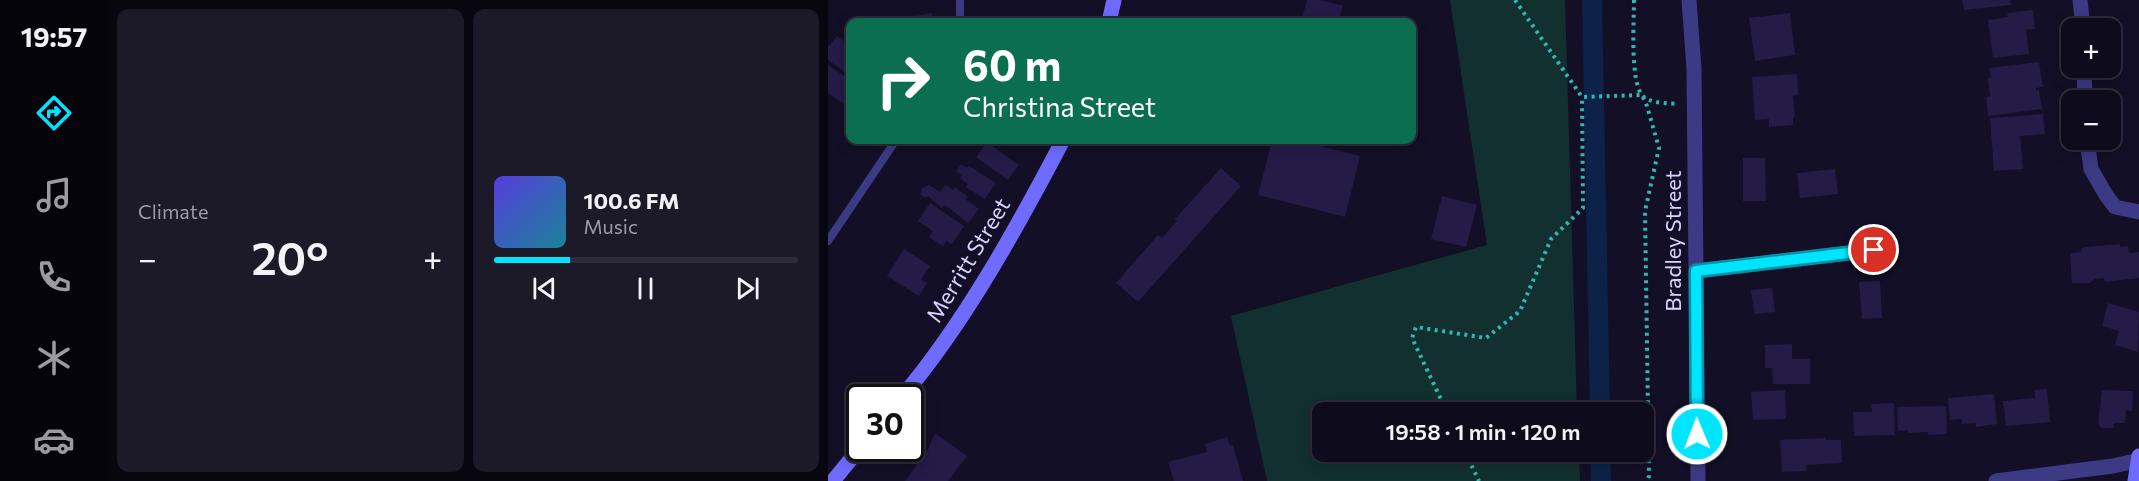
<!DOCTYPE html>
<meta charset="utf-8">
<style>
body{margin:0;font-family:Commissioner,sans-serif;background:#1c1929;color:#f1f3f6;height:100vh;display:flex;flex-direction:column;font-size:22px;white-space:nowrap}
*{box-sizing:border-box;margin:0}
p{font-size:20px;color:#9b9ba3}
.icon{flex:none;width:33px;height:33px;fill:none;stroke:currentColor;stroke-width:2;stroke-linecap:round;stroke-linejoin:round}
.map{position:relative;flex:1;overflow:hidden}
.sheet{display:flex;flex-direction:column;gap:9px;padding:9px;background:#08060f;width:720px}
.sheet>*{flex:none}
.guide{position:absolute;left:18px;top:18px;width:570px;height:126px;border-radius:12px;box-shadow:0 3px 15px #0003,0 0 0 2px #2e2b3b;background:#0b6e4f;color:#fff;overflow:hidden}
.buttons{position:absolute;left:1233px;top:18px;display:grid;gap:12px}
.buttons a{display:grid;place-items:center;width:60px;height:60px;border-radius:12px;background:#0e0b1c;box-shadow:0 3px 15px #0003,0 0 0 2px #2e2b3b;font-size:30px}
.speed{position:absolute;left:18px;top:384px;display:flex;gap:12px;font-size:30px;font-weight:700;text-align:center}
.speed>*{display:grid;place-content:center;width:78px;height:78px;border-radius:50%;background:#0e0b1c;box-shadow:0 3px 15px #0003,0 0 0 2px #2e2b3b;line-height:1}
.speed .limit{border:3px solid #111;border-radius:9px;background:#fff;color:#111}
.pin{position:absolute;display:grid;place-items:center;width:51px;height:51px;color:#fff;margin:-26px;border:3px solid #fff;border-radius:50%;box-shadow:0 2px 6px #0007}
.me{position:absolute;width:66px;margin:-33px;rotate:359deg;stroke-linejoin:round;filter:drop-shadow(0 0 4px #0008)}
.turn{display:flex;align-items:center;gap:21px;height:126px;padding:0 18px;font-size:27px}
.turn .icon{width:78px;height:78px;stroke-width:2.5}
.turn b{display:block;font-size:42px;line-height:51px}
.big{font-size:45px;font-weight:600;line-height:1.1}
.sheet .widget{flex:1;display:flex;flex-direction:column;justify-content:center;gap:9px;min-width:0;padding:0 21px;border-radius:12px;background:#1c1929}
.song{display:flex;align-items:center;gap:18px}
.cover{width:72px;height:72px;border-radius:9px;background:linear-gradient(135deg,hsl(250 70% 55%),hsl(190 70% 35%))}
.played{height:6px;border-radius:3px;background:linear-gradient(90deg,#00e5ff 25%,#2e2b3b 25%)}
.keys{display:flex;justify-content:space-around;direction:ltr}
.heat{display:flex;justify-content:space-between;align-items:center;font-size:33px;direction:ltr}
.sheet .tiles{flex:1;display:grid;gap:9px;grid-template-columns:repeat(2,1fr)}
.trip{position:absolute;left:484px;top:402px;width:342px;height:60px;border-radius:12px;background:#0e0b1c;box-shadow:0 3px 15px #0003,0 0 0 2px #2e2b3b;font-weight:600;line-height:60px;text-align:center}
main{display:flex;flex:1;min-height:0}
.tab-bar{display:flex;flex-direction:column;width:108px;justify-content:space-around;align-items:center;background:#06040b;color:#9b9ba3}
.tab-bar .icon{width:42px;height:42px}
.tab-bar .selected{color:#00e5ff}
.tab-bar b{font-size:27px;color:#f1f3f6}
.map>svg:first-child{display:block}
</style>
<main>
<nav class="tab-bar">
<b>19:57</b>
<svg class="icon selected" aria-label="directions" viewBox="0 0 24 24"><path d="M12 3l9 9-9 9-9-9zM9 14v-3h6M13 9l2 2-2 2"/></svg>
<svg class="icon" aria-label="music" viewBox="0 0 24 24"><path d="M9 18V5l10-2v13"/><circle cx="6" cy="18" r="3"/><circle cx="16" cy="16" r="3"/></svg>
<svg class="icon" aria-label="phone" viewBox="0 0 24 24"><path d="M5 4h4l2 5-3 2q2 4 5 5l2-3 5 2v4C11 20 4 13 5 4z"/></svg>
<svg class="icon" aria-label="climate" viewBox="0 0 24 24"><path d="M12 3v18M4 7l16 10M4 17L20 7"/></svg>
<svg class="icon" aria-label="car" viewBox="0 0 24 24"><path d="M5 17H2v-5l4-1 3-4h7l3 4 3 1v5h-3M9 17h6M6 11h13"/><circle cx="7" cy="17" r="2"/><circle cx="17" cy="17" r="2"/></svg>
</nav>
<section class="sheet">
<div class="tiles">
<div class="widget"><p>Climate</p>
<div class="heat"><a>−</a><b class="big">20°</b><a>+</a></div>
</div>
<div class="widget">
<div class="song"><i class="cover"></i><div><b>100.6 FM</b><p>Music</p></div></div>
<div class="played"></div>
<div class="keys"><svg class="icon" aria-label="previous" viewBox="0 0 24 24"><path d="M18 5L8 12l10 7zM5 5v14"/></svg><svg class="icon" aria-label="pause" viewBox="0 0 24 24"><path d="M8 5v14M16 5v14"/></svg><svg class="icon" aria-label="next" viewBox="0 0 24 24"><path d="M6 5l10 7-10 7zM19 5v14"/></svg></div>
</div>
</div>
</section>
<div class="map">
<svg width="1311" height="481" viewBox="0 0 1311 481">
<rect width="100%" height="100%" fill="#130f26"/>
<path fill="#12302f" d="M622,0H737L749,412H495V452H751L752,481H439L403,316L659,245Z"/>
<g fill="none" stroke-linecap="round" stroke-linejoin="round">
<path stroke="#0c2248" stroke-width="20" d="M764,0L772,412
M772,452L773,481"/>
</g>
<path fill="#241b47" d="M479,0H492L515,6L510,22H473Z
M1134,0H1182L1183,5L1136,10Z
M1205,10L1207,29L1198,30L1201,54L1165,58L1160,20L1180,17L1179,13Z
M104,13L105,22H88L87,16Z
M962,13L967,55L927,61L921,18Z
M9,36L22,46V64L17,72L0,60V45L1,46Z
M1211,62L1215,87L1208,88V91L1211,90L1214,109L1160,116L1158,97L1162,96L1160,78H1163L1161,68Z
M0,65L22,80V108L0,93Z
M969,74L970,95L965,96L967,117H965V125L941,127V119L927,120L924,77Z
M1215,114L1217,134L1192,136L1195,169L1166,171L1162,118Z
M444,140H498L496,147L532,156L517,217L430,195Z
M159,142L191,165L180,180L148,157Z
M915,158H937L938,201H915Z
M133,164L139,168L141,166L168,183L157,199L138,187L140,184L132,178L134,175L128,172Z
M393,168L413,186L310,302L288,283L330,235L334,238L349,221L347,219Z
M1007,169L1010,194L972,198L969,173Z
M101,185L112,192L117,185L125,190L127,187L140,197L137,199L151,209L140,223L117,205L114,208L100,196L98,198L92,194L94,188Z
M614,196L649,205L638,247L603,239Z
M102,203L136,226L124,244L118,241L115,246L101,237L105,231L90,221Z
M1292,244V247L1300,246L1301,253L1311,252V278L1277,282L1276,278L1266,279L1262,283H1244L1242,253L1254,252L1253,249L1257,247Z
M76,249L102,266L93,280L99,283L91,296L59,276Z
M1052,281L1054,318L1034,319L1031,282Z
M944,288L947,312L926,314L923,290Z
M1280,303L1311,312L1310,352L1287,345L1291,331L1274,326Z
M964,344V359H982V384H945L944,368H937V345Z
M1219,389L1222,422L1178,426L1175,401L1207,398V390Z
M957,390L958,419L925,420L923,392Z
M1274,390L1305,391L1304,411L1298,410L1297,423H1286V428H1273L1270,423Z
M1166,394L1169,424L1148,427V423L1134,424V419L1122,420L1120,398Z
M1066,403L1067,435L1026,436L1025,412H1044L1043,404Z
M1118,406L1119,434L1100,435V432L1080,433V430L1070,431L1069,407Z
M107,433L139,456L120,481H77L100,449Z
M399,437L402,446L405,445L415,481H346L340,462L379,452L377,444Z
M997,438L998,440H1013L1014,463L978,465V471L954,472L952,440Z"/>
<g fill="none" stroke-linecap="round" stroke-linejoin="round">
<path stroke="#2fb8b0" stroke-width="4" stroke-dasharray="3 4.5" stroke-linecap="butt" d="M687,0L754,97L814,95L819,106L831,148L817,211L821,476L819,481
M806,0C806,20 802,81 814,95C822,104 839,103 850,104
M619,412L584,338L588,327L658,338L692,311L723,239L755,208L754,97
M637,452L651,481"/>
<path stroke="#3d3a85" stroke-width="8" d="M132,22V0
M0,241L68,140"/>
<path stroke="#3d3a85" stroke-width="15" d="M861,0L866,69L870,481
M1252,0L1255,28
M1256,68L1257,100
M1259,140L1263,169L1278,195L1287,207L1311,212
M868,271L1046,250
M1168,481L1285,466L1311,460"/>
<path stroke="#6f6bff" stroke-width="15" d="M281,22L286,0
M73,398C136,324 190,226 235,140
M5,481L32,448
M1307,481L1311,456"/>
</g>
<g fill="none" stroke-linecap="round" stroke-linejoin="round">
<g stroke="#0095a6" stroke-width="15">
<path id="route" d="M869,434L868,271L1046,250"/>
</g>
<use href="#route" stroke="#00e5ff" stroke-width="10"/>
</g>
<g text-anchor="middle" stroke-width="5" stroke-linejoin="round" paint-order="stroke">
<g font-size="22" fill="#d9d4ff" stroke="#130f26">
<text transform="translate(845 241) rotate(-90)" y="8">Bradley Street</text>
<text transform="translate(140 260) rotate(-59)" y="8">Merritt Street</text>
</g>
</g>
</svg>
<div class="buttons">
<a>+</a>
<a>−</a>
</div>
<div class="speed"><div class="limit">30</div></div>
<div class="pin" style="left:1046px;top:250px;background:#d93025"><svg class="icon" aria-label="arrive" viewBox="0 0 24 24"><path d="M6 21V4h12l-3 4 3 4H6"/></svg></div>
<svg class="me" style="left:869px;top:434px" viewBox="-20 -20 40 40"><circle r="17" fill="#00e5ff" stroke="#fff" stroke-width="3"/><path d="M0-11L8 9 0 5-8 9z" fill="#fff"/></svg>
<div class="trip">19:58 · 1 min · 120 m</div>
<div class="guide">
<div class="turn"><svg class="icon" aria-label="right" viewBox="0 0 24 24"><path d="M7 20v-9h11M14 6l5 5-5 5"/></svg><div><b>60 m</b>Christina Street</div></div>
</div>
</div>
</main>
